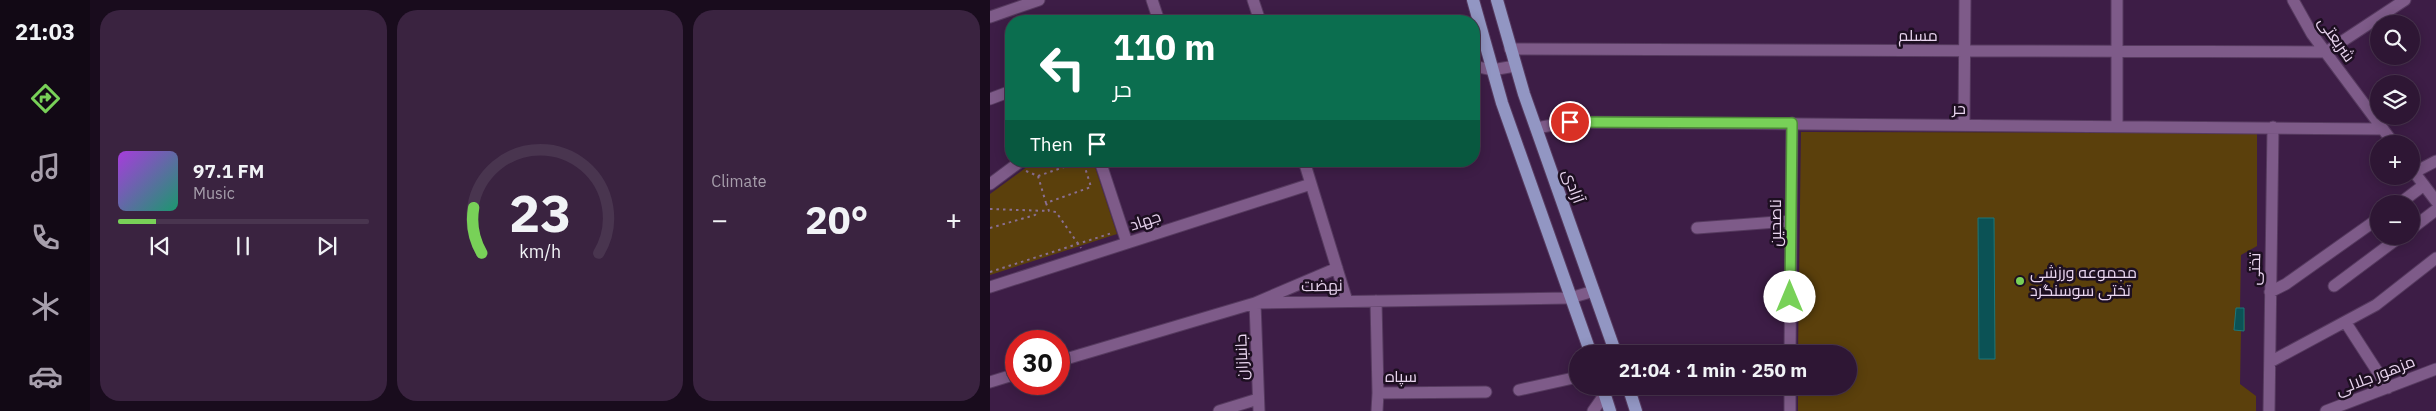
<!DOCTYPE html>
<meta charset="utf-8">
<style>
body{margin:0;font-family:"IBM Plex Sans",Cairo,sans-serif;background:#3a2340;color:#f1f3f6;height:100vh;display:flex;flex-direction:column;font-size:19px;white-space:nowrap}
*{box-sizing:border-box;margin:0}
p{font-size:16px;color:#a79fac}
.icon{flex:none;width:28px;height:28px;fill:none;stroke:currentColor;stroke-width:2;stroke-linecap:round;stroke-linejoin:round}
.map{position:relative;flex:1;overflow:hidden}
.drawer{display:flex;flex-direction:column;gap:10px;padding:10px;background:#190c1d;width:900px}
.drawer>*{flex:none}
.top-card{position:absolute;left:15px;top:15px;width:475px;height:152px;border-radius:20px;box-shadow:0 2px 12px #0003,0 0 0 1px #49354f;background:#0b6e4f;color:#fff;overflow:hidden}
.fabs{position:absolute;left:1380px;top:15px;display:grid;gap:10px}
.fabs a{display:grid;place-items:center;width:50px;height:50px;border-radius:50%;background:#2e1634;box-shadow:0 2px 12px #0003,0 0 0 1px #49354f;font-size:25px}
.speed{position:absolute;left:15px;top:330px;display:flex;gap:10px;font-size:25px;font-weight:700;text-align:center}
.speed>*{display:grid;place-content:center;width:65px;height:65px;border-radius:50%;background:#2e1634;box-shadow:0 2px 12px #0003,0 0 0 1px #49354f;line-height:1}
.speed .limit{border:8px solid #d22;background:#fff;color:#111}
.pin{position:absolute;display:grid;place-items:center;width:42px;height:42px;color:#fff;margin:-21px;border:2px solid #fff;border-radius:50%;box-shadow:0 1px 5px #0007}
.me{position:absolute;width:55px;margin:-28px;rotate:0deg;stroke-linejoin:round;filter:drop-shadow(0 0 4px #0008)}
.turn{display:flex;align-items:center;gap:18px;height:105px;padding:0 25px;font-size:22px}
.turn .icon{width:65px;height:65px;stroke-width:2.5}
.turn b{display:block;font-size:35px;line-height:42px}
.then{display:flex;align-items:center;height:48px;padding:0 25px;background:#0003;gap:10px;font-size:19px}
.big{font-size:38px;font-weight:800;line-height:1.1}
.drawer .card{flex:1;display:flex;flex-direction:column;justify-content:center;gap:8px;min-width:0;padding:0 18px;border-radius:20px;background:#3a2340}
.drawer .dial{align-items:center;gap:0}
.dial svg{height:130px;overflow:visible;fill:none;stroke:#49354f;stroke-width:7;stroke-linecap:round;text-anchor:middle}
.dial text{fill:#f1f3f6;stroke:none}
.song{display:flex;align-items:center;gap:15px}
.cover{width:60px;height:60px;border-radius:8px;background:linear-gradient(135deg,hsl(280 70% 55%),hsl(160 70% 35%))}
.played{height:5px;border-radius:2px;background:linear-gradient(90deg,#78d158 15%,#49354f 15%)}
.keys{display:flex;justify-content:space-around;direction:ltr}
.heat{display:flex;justify-content:space-between;align-items:center;font-size:28px;direction:ltr}
.drawer .tiles{flex:1;display:grid;gap:10px;grid-template-columns:repeat(3,1fr)}
.trip{position:absolute;left:579px;top:345px;width:288px;height:50px;border-radius:25px;background:#2e1634;box-shadow:0 2px 12px #0003,0 0 0 1px #49354f;font-weight:800;line-height:50px;text-align:center}
main{display:flex;flex:1;min-height:0}
.dock{display:flex;flex-direction:column;width:90px;justify-content:space-around;align-items:center;background:#120915;color:#a79fac}
.dock .icon{width:35px;height:35px}
.dock .on{color:#78d158}
.dock b{font-size:22px;color:#f1f3f6}
.map>svg:first-child{display:block}
</style>
<main>
<nav class="dock">
<b>21:03</b>
<svg class="icon on" aria-label="directions" viewBox="0 0 24 24"><path d="M12 3l9 9-9 9-9-9zM9 14v-3h6M13 9l2 2-2 2"/></svg>
<svg class="icon" aria-label="music" viewBox="0 0 24 24"><path d="M9 18V5l10-2v13"/><circle cx="6" cy="18" r="3"/><circle cx="16" cy="16" r="3"/></svg>
<svg class="icon" aria-label="phone" viewBox="0 0 24 24"><path d="M5 4h4l2 5-3 2q2 4 5 5l2-3 5 2v4C11 20 4 13 5 4z"/></svg>
<svg class="icon" aria-label="climate" viewBox="0 0 24 24"><path d="M12 3v18M4 7l16 10M4 17L20 7"/></svg>
<svg class="icon" aria-label="car" viewBox="0 0 24 24"><path d="M5 17H2v-5l4-1 3-4h7l3 4 3 1v5h-3M9 17h6M6 11h13"/><circle cx="7" cy="17" r="2"/><circle cx="17" cy="17" r="2"/></svg>
</nav>
<section class="drawer">
<div class="tiles">
<div class="card">
<div class="song"><i class="cover"></i><div><b>97.1 FM</b><p>Music</p></div></div>
<div class="played"></div>
<div class="keys"><svg class="icon" aria-label="previous" viewBox="0 0 24 24"><path d="M18 5L8 12l10 7zM5 5v14"/></svg><svg class="icon" aria-label="pause" viewBox="0 0 24 24"><path d="M8 5v14M16 5v14"/></svg><svg class="icon" aria-label="next" viewBox="0 0 24 24"><path d="M6 5l10 7-10 7zM19 5v14"/></svg></div>
</div>
<div class="card dial"><svg viewBox="0 0 100 80">
<path d="M14 69A42 42 0 1 1 86 69"/>
<path d="M14 69A42 42 0 0 1 9 41" stroke="#78d158"/>
<text x="50" y="56" font-size="32" font-weight="700">23</text>
<text x="50" y="72" font-size="11">km/h</text>
</svg></div>
<div class="card"><p>Climate</p>
<div class="heat"><a>−</a><b class="big">20°</b><a>+</a></div>
</div>
</div>
</section>
<div class="map">
<svg width="1446" height="411" viewBox="0 0 1446 411">
<rect width="100%" height="100%" fill="#3d1d46"/>
<path fill="#5b400c" d="M811,132L1267,133V246L1251,255L1250,308H1254L1255,330L1251,331L1250,384L1266,396V411H808V386H858V354H808Z
M45,161H103L127,234L0,275V194Z"/>
<path fill="#0b5255" stroke="#1c777a" d="M988,218H1004L1005,359H989Z
M1246,308H1254V331L1244,330Z"/>
<g fill="none" stroke-linecap="round" stroke-linejoin="round">
<g stroke="#563a5f" stroke-width="13">
<path id="minor" d="M162,0L169,21
M263,0L270,21
M1127,0V126
M1303,0L1322,34L1404,144
M0,17L49,0
M520,49L1336,52L1415,0
M484,66L502,70L525,66
M0,99L21,91
M974,124L975,0
M546,128L580,122L1392,129
M110,161L137,243
M314,161L357,301
M1421,168L1446,201
M1425,172L1446,161
M0,184L31,161
M1409,204L1434,185
M707,228L801,221
M1421,229L1446,210
M1344,286L1411,236
M0,287L321,184
M1280,292L1296,284L1389,218
M386,301L388,393L496,392
M1356,323L1398,388
M800,354L802,123
M69,361L265,303L580,298L604,291
M1280,362L1386,305L1446,258
M0,382L26,374
M529,390L588,377
M229,411L268,399
M269,411L265,303L347,268
M387,411L388,393
M603,411L615,394
M800,411V386
M1279,411L1283,127
M1336,411L1446,369"/>
</g>
<g stroke="#563a5f" stroke-width="14">
<path id="major" d="M483,0L512,103L601,354
M507,0L534,94L626,354
M612,386L620,411
M638,386L646,411"/>
</g>
<path stroke="#8a6f92" stroke-width="2" stroke-dasharray="2.5 4" stroke-linecap="butt" d="M78,161H80
M40,167L49,161
M36,171L48,176L92,161
M48,176L56,203L101,187L93,161
M56,203L59,211L66,212L91,248
M0,209L59,211
M0,228L45,215L48,211
M0,272L122,233"/>
<use href="#minor" stroke="#7e5b89" stroke-width="11"/>
<use href="#major" stroke="#9296c3" stroke-width="12"/>
</g>
<g fill="none" stroke-linecap="round" stroke-linejoin="round">
<g stroke="#4e8839" stroke-width="12">
<path id="route" d="M580,122L802,123L800,297"/>
</g>
<use href="#route" stroke="#78d158" stroke-width="9"/>
</g>
<circle fill="#78d158" stroke="#1d0f21" stroke-width="2" cx="1030" cy="281" r="5"/>
<g text-anchor="middle" stroke-width="5" stroke-linejoin="round" paint-order="stroke">
<g font-size="16" fill="#e9d5ef" stroke="#1d0f21">
<text x="928" y="41">مسلم</text>
<text transform="translate(1347 39) rotate(55)" y="6">شریعتی</text>
<text x="969" y="114">حر</text>
<text transform="translate(584 186) rotate(70)" y="6">آزادی</text>
<text transform="translate(155 220) rotate(-18)" y="6">جهاد</text>
<text transform="translate(785 223) rotate(-90)" y="6">ناصحین</text>
<text transform="translate(1264 269) rotate(-89)" y="6">تختی</text>
<text transform="translate(332 285) rotate(-1)" y="6">نهضت</text>
<text transform="translate(251 357) rotate(-92)" y="6">جانبازان</text>
<text transform="translate(1385 375) rotate(-21)" y="6">مزهور جلالی</text>
<text x="411" y="382">سپاه</text>
</g>
<g font-size="16" fill="#e9d5ef" stroke="#1d0f21" text-anchor="start">
<text x="1040" y="278">مجموعه ورزشی<tspan x="1040" dy="18">تختی سوسنگرد</tspan></text>
</g>
</g>
</svg>
<div class="fabs">
<a><svg class="icon" aria-label="search" viewBox="0 0 24 24"><circle cx="10" cy="10" r="6"/><path d="M15 15l6 6"/></svg></a>
<a><svg class="icon" aria-label="layers" viewBox="0 0 24 24"><path d="M12 4l9 5-9 5-9-5zM3 14l9 5 9-5"/></svg></a>
<a>+</a>
<a>−</a>
</div>
<div class="speed"><div class="limit">30</div></div>
<div class="pin" style="left:580px;top:122px;background:#d93025"><svg class="icon" aria-label="arrive" viewBox="0 0 24 24"><path d="M6 21V4h12l-3 4 3 4H6"/></svg></div>
<svg class="me" style="left:800px;top:297px" viewBox="-20 -20 40 40"><circle r="19" fill="#fff"/><path d="M0-13L10 11 0 6-10 11z" fill="#78d158"/></svg>
<div class="trip">21:04 · 1 min · 250 m</div>
<div class="top-card">
<div class="turn"><svg class="icon" aria-label="left" viewBox="0 0 24 24"><path d="M17 20v-9H6M10 6l-5 5 5 5"/></svg><div><b>110 m</b>حر</div></div>
<div class="then">Then<svg class="icon" aria-label="arrive" viewBox="0 0 24 24"><path d="M6 21V4h12l-3 4 3 4H6"/></svg></div>
</div>
</div>
</main>
